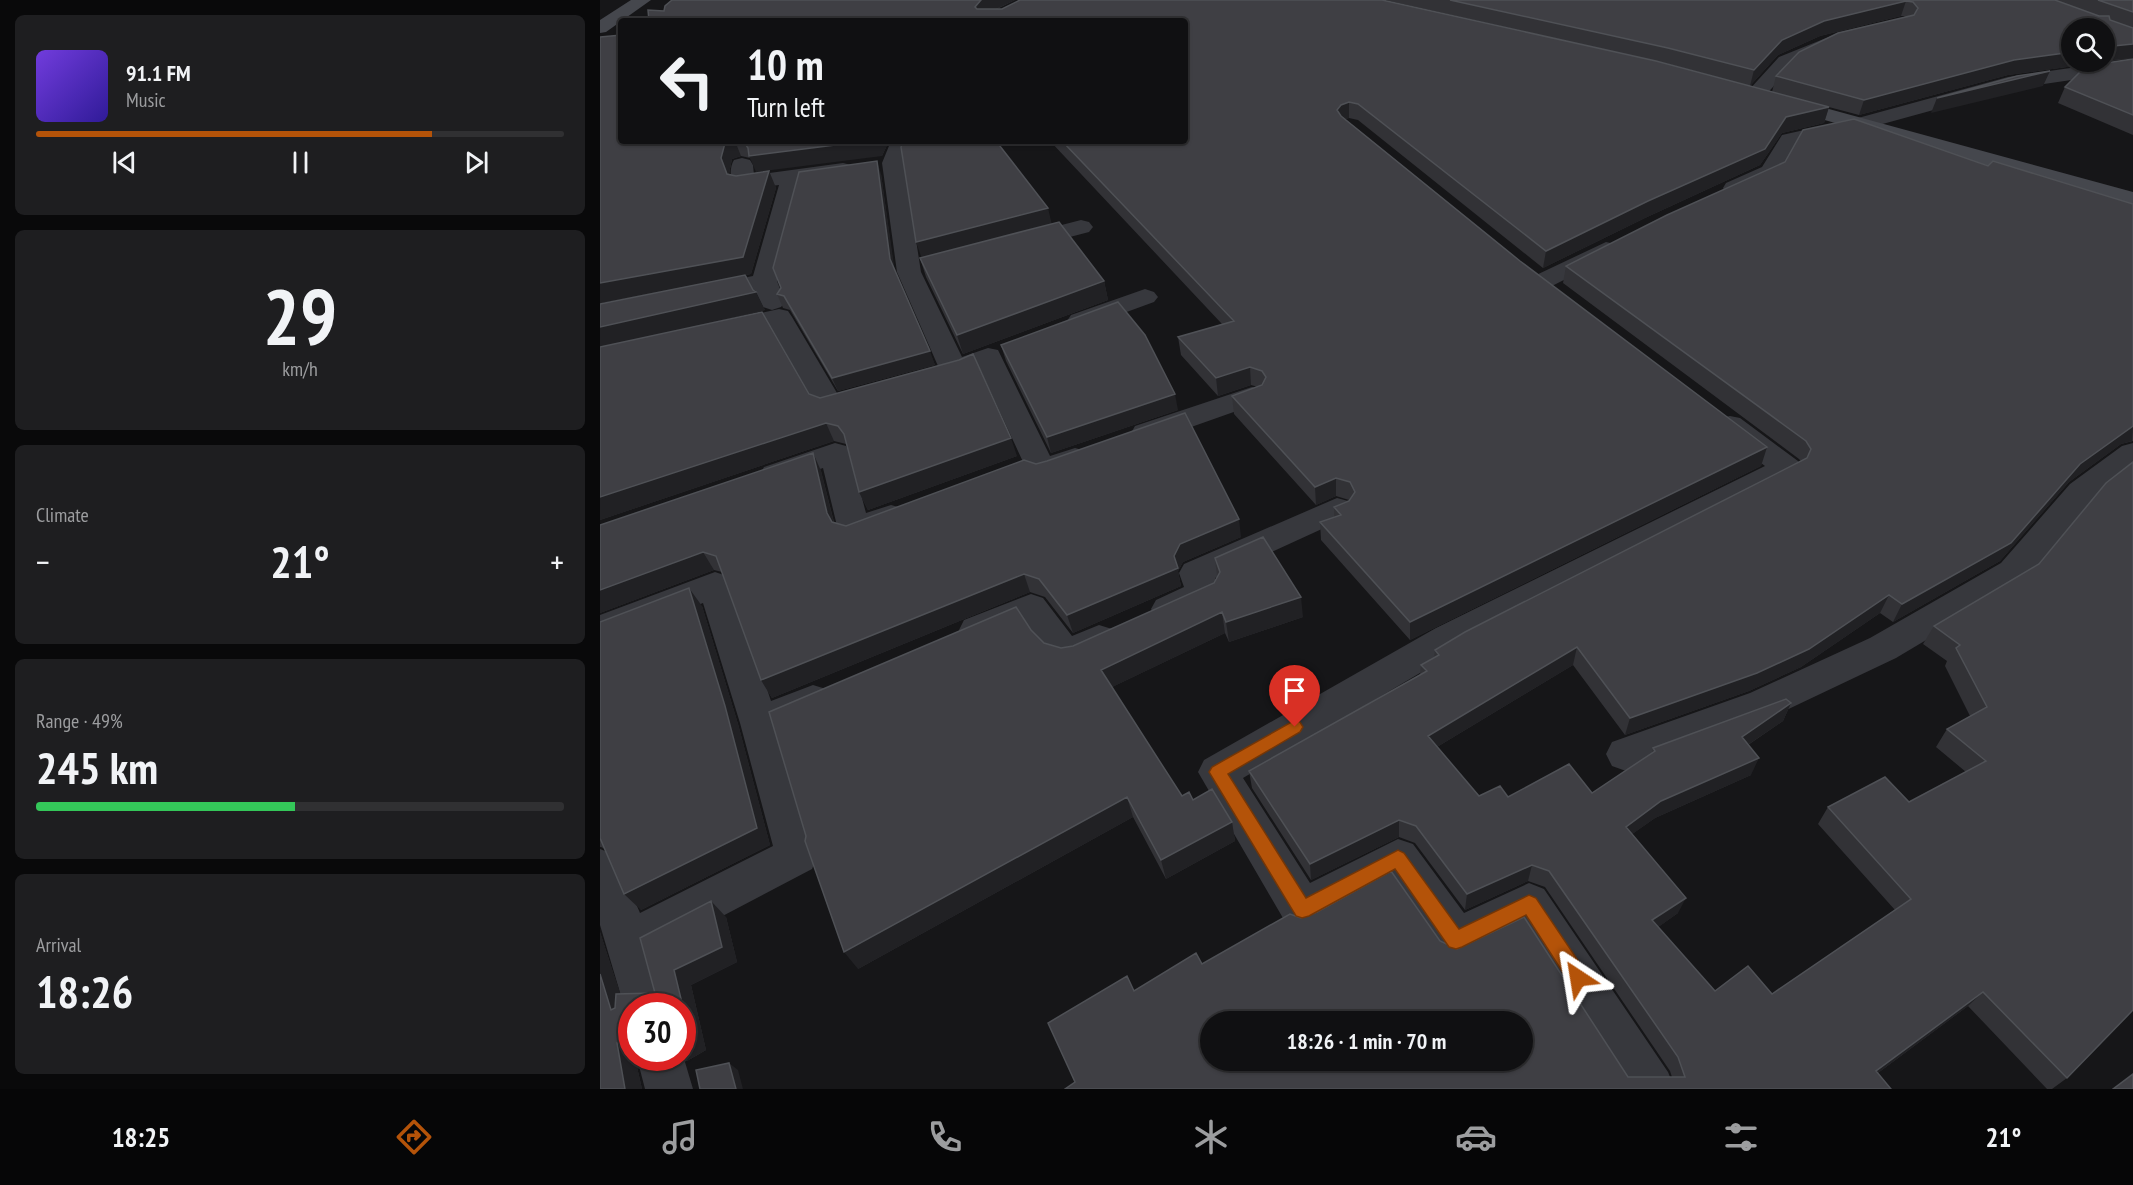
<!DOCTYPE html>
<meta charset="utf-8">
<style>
body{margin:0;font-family:"PT Sans Narrow",sans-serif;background:#1e1e20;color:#f1f3f6;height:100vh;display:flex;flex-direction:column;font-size:22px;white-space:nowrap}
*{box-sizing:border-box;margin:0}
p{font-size:20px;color:#9c9d9f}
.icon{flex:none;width:33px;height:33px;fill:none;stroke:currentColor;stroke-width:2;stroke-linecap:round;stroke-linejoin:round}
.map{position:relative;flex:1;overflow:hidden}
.sheet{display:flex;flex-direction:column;gap:15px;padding:15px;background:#09090a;width:600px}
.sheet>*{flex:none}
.hud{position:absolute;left:18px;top:18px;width:570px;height:126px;border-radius:6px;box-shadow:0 2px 4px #0004,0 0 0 2px #303032;background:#101012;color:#f1f3f6;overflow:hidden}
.fabs{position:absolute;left:1461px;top:18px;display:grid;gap:12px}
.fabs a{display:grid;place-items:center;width:54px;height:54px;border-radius:50%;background:#101012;box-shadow:0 2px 4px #0004,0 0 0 2px #303032;font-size:30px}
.speed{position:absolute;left:18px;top:993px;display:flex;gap:12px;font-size:30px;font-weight:700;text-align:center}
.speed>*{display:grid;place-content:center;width:78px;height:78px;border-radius:50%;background:#101012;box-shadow:0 2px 4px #0004,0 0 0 2px #303032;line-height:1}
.speed .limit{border:9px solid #d22;background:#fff;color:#111}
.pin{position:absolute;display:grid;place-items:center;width:51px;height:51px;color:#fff;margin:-62px -26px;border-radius:50% 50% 50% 0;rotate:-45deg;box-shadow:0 0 6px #0007}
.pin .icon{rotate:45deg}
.me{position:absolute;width:66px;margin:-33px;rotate:327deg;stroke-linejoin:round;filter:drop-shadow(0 0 4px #0008)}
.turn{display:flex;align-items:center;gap:21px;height:126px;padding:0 30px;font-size:27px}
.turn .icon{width:78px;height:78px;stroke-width:2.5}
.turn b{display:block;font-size:42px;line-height:51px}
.big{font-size:45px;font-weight:600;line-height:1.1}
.sheet .widget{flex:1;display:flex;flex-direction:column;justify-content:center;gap:9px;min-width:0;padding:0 21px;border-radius:9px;background:#1e1e20}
.sheet .dial{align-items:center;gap:0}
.dial b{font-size:78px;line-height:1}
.song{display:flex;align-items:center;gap:18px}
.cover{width:72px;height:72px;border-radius:9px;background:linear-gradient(135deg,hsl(260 70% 55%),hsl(250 70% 35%))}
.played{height:6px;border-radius:3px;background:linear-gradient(90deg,#b45309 75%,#303032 75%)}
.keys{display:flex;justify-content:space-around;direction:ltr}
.heat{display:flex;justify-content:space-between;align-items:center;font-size:33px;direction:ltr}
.charge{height:9px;border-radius:4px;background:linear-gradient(90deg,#34c759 49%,#303032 0)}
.trip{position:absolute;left:600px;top:1011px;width:333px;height:60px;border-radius:30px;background:#101012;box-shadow:0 2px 4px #0004,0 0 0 2px #303032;font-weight:600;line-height:60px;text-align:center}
.dock{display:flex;height:96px;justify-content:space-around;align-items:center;background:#060607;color:#9c9d9f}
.dock .icon{width:42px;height:42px}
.dock .selected{color:#b45309}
.dock b{font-size:27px;color:#f1f3f6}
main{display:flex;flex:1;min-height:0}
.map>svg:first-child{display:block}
</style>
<main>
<section class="sheet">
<div class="widget">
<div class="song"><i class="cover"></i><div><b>91.1 FM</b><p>Music</p></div></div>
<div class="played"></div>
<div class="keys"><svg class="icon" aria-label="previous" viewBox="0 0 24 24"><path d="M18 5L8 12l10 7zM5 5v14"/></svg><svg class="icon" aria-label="pause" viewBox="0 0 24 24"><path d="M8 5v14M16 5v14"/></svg><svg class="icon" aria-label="next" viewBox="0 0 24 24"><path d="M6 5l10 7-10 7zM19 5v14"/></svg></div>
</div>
<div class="widget dial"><b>29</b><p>km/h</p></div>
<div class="widget"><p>Climate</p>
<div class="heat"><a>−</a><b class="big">21°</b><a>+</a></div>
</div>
<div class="widget"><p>Range · 49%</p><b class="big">245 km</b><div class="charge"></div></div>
<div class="widget"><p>Arrival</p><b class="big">18:26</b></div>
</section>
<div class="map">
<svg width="1533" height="1089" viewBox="0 0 1533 1089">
<rect width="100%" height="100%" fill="#161618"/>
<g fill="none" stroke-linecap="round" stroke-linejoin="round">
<path fill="#37383d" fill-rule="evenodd" d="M1236,34L1242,35L1245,39L1242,43L1193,65L1162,99H1148L1145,95L1148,91L1179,57Z
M1533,59V71L1410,89L1268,128L1197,144L1179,176L1142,193L1134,195L1126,193L1123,188L1126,183L1162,167L1182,135L1258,118L1408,77Z
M291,141H313L304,163L321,272L362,357L388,348L398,350L450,456L475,448L486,451L490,458C482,472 446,482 430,477L380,369L333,385L323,382L319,376L323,370L338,366L297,272L282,163Z
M142,158L150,160L153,165L154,175L243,163L251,165L254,170L251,175L202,182L177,281L185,302L181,307L172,310L163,307L155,290L106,300L97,297L93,292L97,287L153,276L179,185L143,190L135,188C130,180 129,168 134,160Z
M481,220L489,222L493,227L489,232L424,249L415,247L412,242L415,237Z
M1006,242L1015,244L1018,249L1015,254L950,287L941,290L932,287L928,282L932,277Z
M545,289L554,292L558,297L554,302L480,329L471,327L467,321L471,315Z
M179,309L188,311L192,317L237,393L263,386L273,389L277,395L273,401L229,414L219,411L171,327L122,338L113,336L109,330L113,324Z
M652,387L662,390L666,396L662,402L546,443L535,440L531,433L535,426Z
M1130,416L1140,418L1198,461L1202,468L1198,475L862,648L643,778L710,883L798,839L813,844L864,913L929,883L944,889L1068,1072L1075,1089H1023L921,930L856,962L840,955L791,884L717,925L702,931L687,925L598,772L604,760L836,628L1165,466L1120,432L1115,425L1120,418Z
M235,443L246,446L250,453L266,513L291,505L302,508L307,516C298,531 259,543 242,538L238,530L223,468L175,484L164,481L160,474L164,467Z
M1533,443V468L1492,500L1425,581L1296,658L1176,715L1026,771L1012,766L1006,754L1012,742L1150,693L1270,638L1401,563L1470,484L1522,446Z
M737,498L748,501L753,509L748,517L615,578L621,593L616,602L568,622L556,618L551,609L556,600L584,587L579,573L584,564Z
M115,572L127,576L132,585L171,701L213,685L226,689L232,700L226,711L180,731L218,855L212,869L54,952L70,1006H32V1023L24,1006L0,925V849L15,855L40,913L173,846L140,723L103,603L0,643V615Z
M431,594L443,598L472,636L499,625L512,629L517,639L512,649L465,668L452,664L424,625L377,644L364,640L359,630L364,620Z
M82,1052L93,1089H45L37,1058H82Z"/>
<path fill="#45474d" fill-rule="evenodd" d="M31,0H51L6,32L0,33V20Z
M1185,97L1533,192V206L1178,107L1175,103L1178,99Z"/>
</g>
<path fill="#323236" d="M72,0H415L397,9H402L420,0H782L1056,61L1229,107L1224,123L1182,133L1160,165L1045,218L943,268L758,120L749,118L745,119L920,261L1167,447L1161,466L810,640L721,540L720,522L734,518V507L749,500L736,496L716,505L634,414L632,396L658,387L651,385L618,396L581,355L578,337L622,324L450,141H585V21H49L48,10L64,11L65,6Z
M785,0H1533V58L1408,75L1259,115L1172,92L1176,76L1306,16H1301L1220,36L1178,55L1150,86L1065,63Z
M0,37L21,141H289L282,156L150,158L141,156L132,159L129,174L136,176L169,171L176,188L151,274L146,275L153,290L165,310L53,336L220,398L417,456L268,510L259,492L246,444L234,441L0,520V304L137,277L0,303Z
M1533,59V135L1458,103L1465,87Z
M1388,166L1533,204V441L1521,444L1469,482L1400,561L1293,622L1280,613L1201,667L1149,691L1025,735L973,665L837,747L879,796L908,797L992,793L1052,753L1053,748L1191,703L1183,721L1148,745L1151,775L1055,818L1032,834L1078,913L1058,927L1115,991L1172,994L1295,910L1218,824L1228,807L1309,802L1366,772L1336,747L1347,729L1370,716L1345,666L1347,661L1323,644L1334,626L1439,564L1467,1078L1452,1089H1447L1368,1006L1278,1073L1291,1089L475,1082L534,991L602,964L701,918L840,941L1028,1077H1072L1070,1071L945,887L928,881L865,910L815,843L799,837L711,880L652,788L649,771L820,675L821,665L834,657L835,650L1201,461L1199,459L963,283L966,266Z
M281,174L294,269L335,365L238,391L190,310L183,308L177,294Z
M451,224L504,281L508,300L363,354L326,277L320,258Z
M401,345L578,410L451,453L406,361Z
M213,453L221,471L234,522L246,526L641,537L583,562L578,571L581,586L473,633L445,597L430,592L172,698L161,680L122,572L114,570L0,613V525Z
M615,558L703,617L629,642L625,633L512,687L582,796L593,800L632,822L635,841L566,879L533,817L258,969L431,630L444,643L461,648L473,646L614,583L617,576Z
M102,606L138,724L170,845L41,910L5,849L1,847H0V622Z
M126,917L137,962L91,985L106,1050L87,1061L32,1006V1058H35L42,1089H0V932L20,994L55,993Z"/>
<path fill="#212124" d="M381,0H415L383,15L375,7Z
M1306,1L1301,16L1220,36L1178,55L1150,86L1154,70L1182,40L1224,21Z
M1533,44V58L1504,61V47Z
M1472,52V62H1504L1408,75L1259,115L1264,100L1414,60Z
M1450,71L1443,86L1331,113L1337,98Z
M749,102V118L741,121L737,110L741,105Z
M1229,107L1224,123L1182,133L1160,165L1045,218L943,268L946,251L1186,117Z
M130,141H135L141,156L132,159L129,174H127L121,158L125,143Z
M267,141H289L282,156L156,172L149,156Z
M277,161L281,174L295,272L290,259Z
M169,171L176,188L151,274L0,303V283Z
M448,208L452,225L322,259L316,242Z
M504,281L508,300L363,354L357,335Z
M156,292L165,310L0,348V327Z
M330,351L335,365L238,391L232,378Z
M650,367L651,385L618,396L616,378Z
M575,394L578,410L451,453L447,437Z
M226,423L234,441L0,520V497Z
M1533,426L1532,441L1521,444L1469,482L1400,561L1293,622L1302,604L1480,464Z
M411,438L417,456L268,510L259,492Z
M1167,447L1161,466L810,640V622Z
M213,453L221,471L236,531L227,513Z
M736,478V496L716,505L715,487Z
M639,519L641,537L583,562L578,571L581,586L473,633L467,615L574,556L580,544Z
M103,552L114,570L0,613V590Z
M424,574L430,592L172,698L161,680Z
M89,588L102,606L138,724L170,845L41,910L24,894Z
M1289,595L1280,613L1201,667L1149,691L1025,735L1030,718Z
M701,597L703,617L629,642L626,622Z
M622,612L625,633L506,690L501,670Z
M977,647L973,665L827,753L828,736Z
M1191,703L1183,721L1134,754L1142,737Z
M1159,758L1151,775L1055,818L1020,843L1026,827L1061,801Z
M527,797L533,817L258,969L244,952Z
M799,820V837L711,880L710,864Z
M632,822L635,841L566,879L561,860Z
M932,865L928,881L865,910L867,894Z
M1086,898L1078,913L1046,936L1052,920Z
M111,901L126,917L137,962L91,985L106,1050L87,1061L82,1057V1040L74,970Z
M0,932L30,1024L11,1010L0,974Z
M1383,992L1368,1006L1263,1084L1276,1071Z
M17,1043L32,1054V1058H35L42,1089H25Z
M129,1063L138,1070L143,1089H136Z"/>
<path fill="#3f3f44" stroke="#4f5156" stroke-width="1.5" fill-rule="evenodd" d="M72,0H381L375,7L377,9H402L420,0H782L1056,61L1229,107L1186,117L1165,149L1048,201L946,251L758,104L749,102L741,105L737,110L741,116L920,261L1167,447L810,622L720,522L741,515L734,507L749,501L755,492L750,482L736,478L715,487L632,396L662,385L666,377L662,371L650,367L616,378L578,337L634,321L462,141H585V21H49L48,10L64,11L65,6Z
M850,0H1455L1499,16H1509L1510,20L1533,28V44L1504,47V28H1472V52L1414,60L1264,100L1176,76L1199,52L1238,33L1314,15L1318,8L1313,2L1306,1L1224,21L1182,40L1154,70L1068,48Z
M1498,0H1533V12Z
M21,35V141H130L125,143L121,158L127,174L136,176L169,171L143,257L0,283V37Z
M1533,59V115L1465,87L1486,66Z
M1450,71L1337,98L1417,76Z
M1254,119L1388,166L1393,161L1533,204V426L1480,464L1411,543L1302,604L1289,595L1209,649L1157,673L1030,718L977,647L828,736L879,796L900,786L908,797L969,764L992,793L1055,751L1053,748L1186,699L1191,703L1142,737L1159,758L1061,801L1026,827L1086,898L1052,920L1115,991L1148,966L1172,994L1311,899L1228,807L1285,777L1309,802L1386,761L1347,729L1387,707L1356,648L1360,645L1334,626L1439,564L1506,483L1533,462V1010L1467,1078L1383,992L1276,1071L1291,1089H465L475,1082L448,1023L527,976L534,991L596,953L602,964L690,914L701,918L717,912L791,871L840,941L857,949L924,917L1028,1077H1085L1078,1057L949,871L932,865L867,894L816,826L799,820L710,864L649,771L827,671L821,665L839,655L835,650L865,632L1207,458L1211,449L1206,441L966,266L1067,215L1185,162L1203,130ZM610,1022H922V1060H610Z
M141,141H267L149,156L148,148L144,142Z
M304,141H396L448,208L316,242L301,147Z
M277,161L290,259L330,351L232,378L184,296L177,294L181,288L173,268L199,172Z
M459,222L504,281L357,335L320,258Z
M145,275L153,290L156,292L0,327V304Z
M518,302L545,335L575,394L447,437L401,345Z
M162,312L209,394L220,398L359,360L373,354L411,438L259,492L244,434L238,426L226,423L0,497V347Z
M585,413L639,519L580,544L574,556L578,568L467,615L439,579L424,574L161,680L116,556L103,552L0,590V525L213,453L227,513L232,522L246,526L424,460L436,464L447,461Z
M663,537L701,597L626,622L622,612L501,670L582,796L589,792L593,800L612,789L632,822L561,860L527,797L244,952L205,841L206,836L169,712L416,607L431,630L444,643L461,648L473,646L614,583L620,572L615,558Z
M89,588L125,706L157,828L24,894L0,838V622Z
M111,901L122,947L74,970L90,1036L82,1040V1006H32V1043H17L25,1089H0V974L11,1010L15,1008L16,994L55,993L40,938Z
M129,1063L136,1089H100L96,1070Z
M1533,1074V1089H1513Z"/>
<path fill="#b45309" stroke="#753606" stroke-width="1.5" d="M695,720L700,722L703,727L700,732L628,774L706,898L798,850L804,853L859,929L923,898L929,895L936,898L985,971L987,978L985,985L978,987L971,985L926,915L862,947L856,949L849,947L795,869L709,916L702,918L696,916L609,772L612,767Z"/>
</svg>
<div class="fabs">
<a><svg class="icon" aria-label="search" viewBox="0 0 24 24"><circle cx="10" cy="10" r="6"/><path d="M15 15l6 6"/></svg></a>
</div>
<div class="speed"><div class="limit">30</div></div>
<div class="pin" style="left:695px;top:727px;background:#d93025"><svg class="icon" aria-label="arrive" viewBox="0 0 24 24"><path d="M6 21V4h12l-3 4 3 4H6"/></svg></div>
<svg class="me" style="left:978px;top:978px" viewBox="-20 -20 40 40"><path d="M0-17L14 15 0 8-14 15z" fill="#b45309" stroke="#fff" stroke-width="4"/></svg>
<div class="trip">18:26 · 1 min · 70 m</div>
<div class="hud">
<div class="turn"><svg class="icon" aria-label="left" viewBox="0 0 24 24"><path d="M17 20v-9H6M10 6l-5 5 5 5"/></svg><div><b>10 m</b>Turn left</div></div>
</div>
</div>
</main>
<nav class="dock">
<b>18:25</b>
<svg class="icon selected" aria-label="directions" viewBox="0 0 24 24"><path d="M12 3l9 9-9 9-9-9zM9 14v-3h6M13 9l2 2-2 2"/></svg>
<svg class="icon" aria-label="music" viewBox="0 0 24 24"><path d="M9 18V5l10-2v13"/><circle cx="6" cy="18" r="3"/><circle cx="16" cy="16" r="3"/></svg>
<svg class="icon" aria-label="phone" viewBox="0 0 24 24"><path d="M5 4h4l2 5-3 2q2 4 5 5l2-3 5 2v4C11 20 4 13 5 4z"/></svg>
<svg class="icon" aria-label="climate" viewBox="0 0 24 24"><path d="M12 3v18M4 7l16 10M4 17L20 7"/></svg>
<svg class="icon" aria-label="car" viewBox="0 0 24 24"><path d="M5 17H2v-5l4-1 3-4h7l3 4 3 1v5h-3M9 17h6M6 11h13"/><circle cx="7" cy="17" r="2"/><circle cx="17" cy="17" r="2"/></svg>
<svg class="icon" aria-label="filters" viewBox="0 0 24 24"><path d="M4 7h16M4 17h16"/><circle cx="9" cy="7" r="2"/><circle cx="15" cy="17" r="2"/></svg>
<b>21°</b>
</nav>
